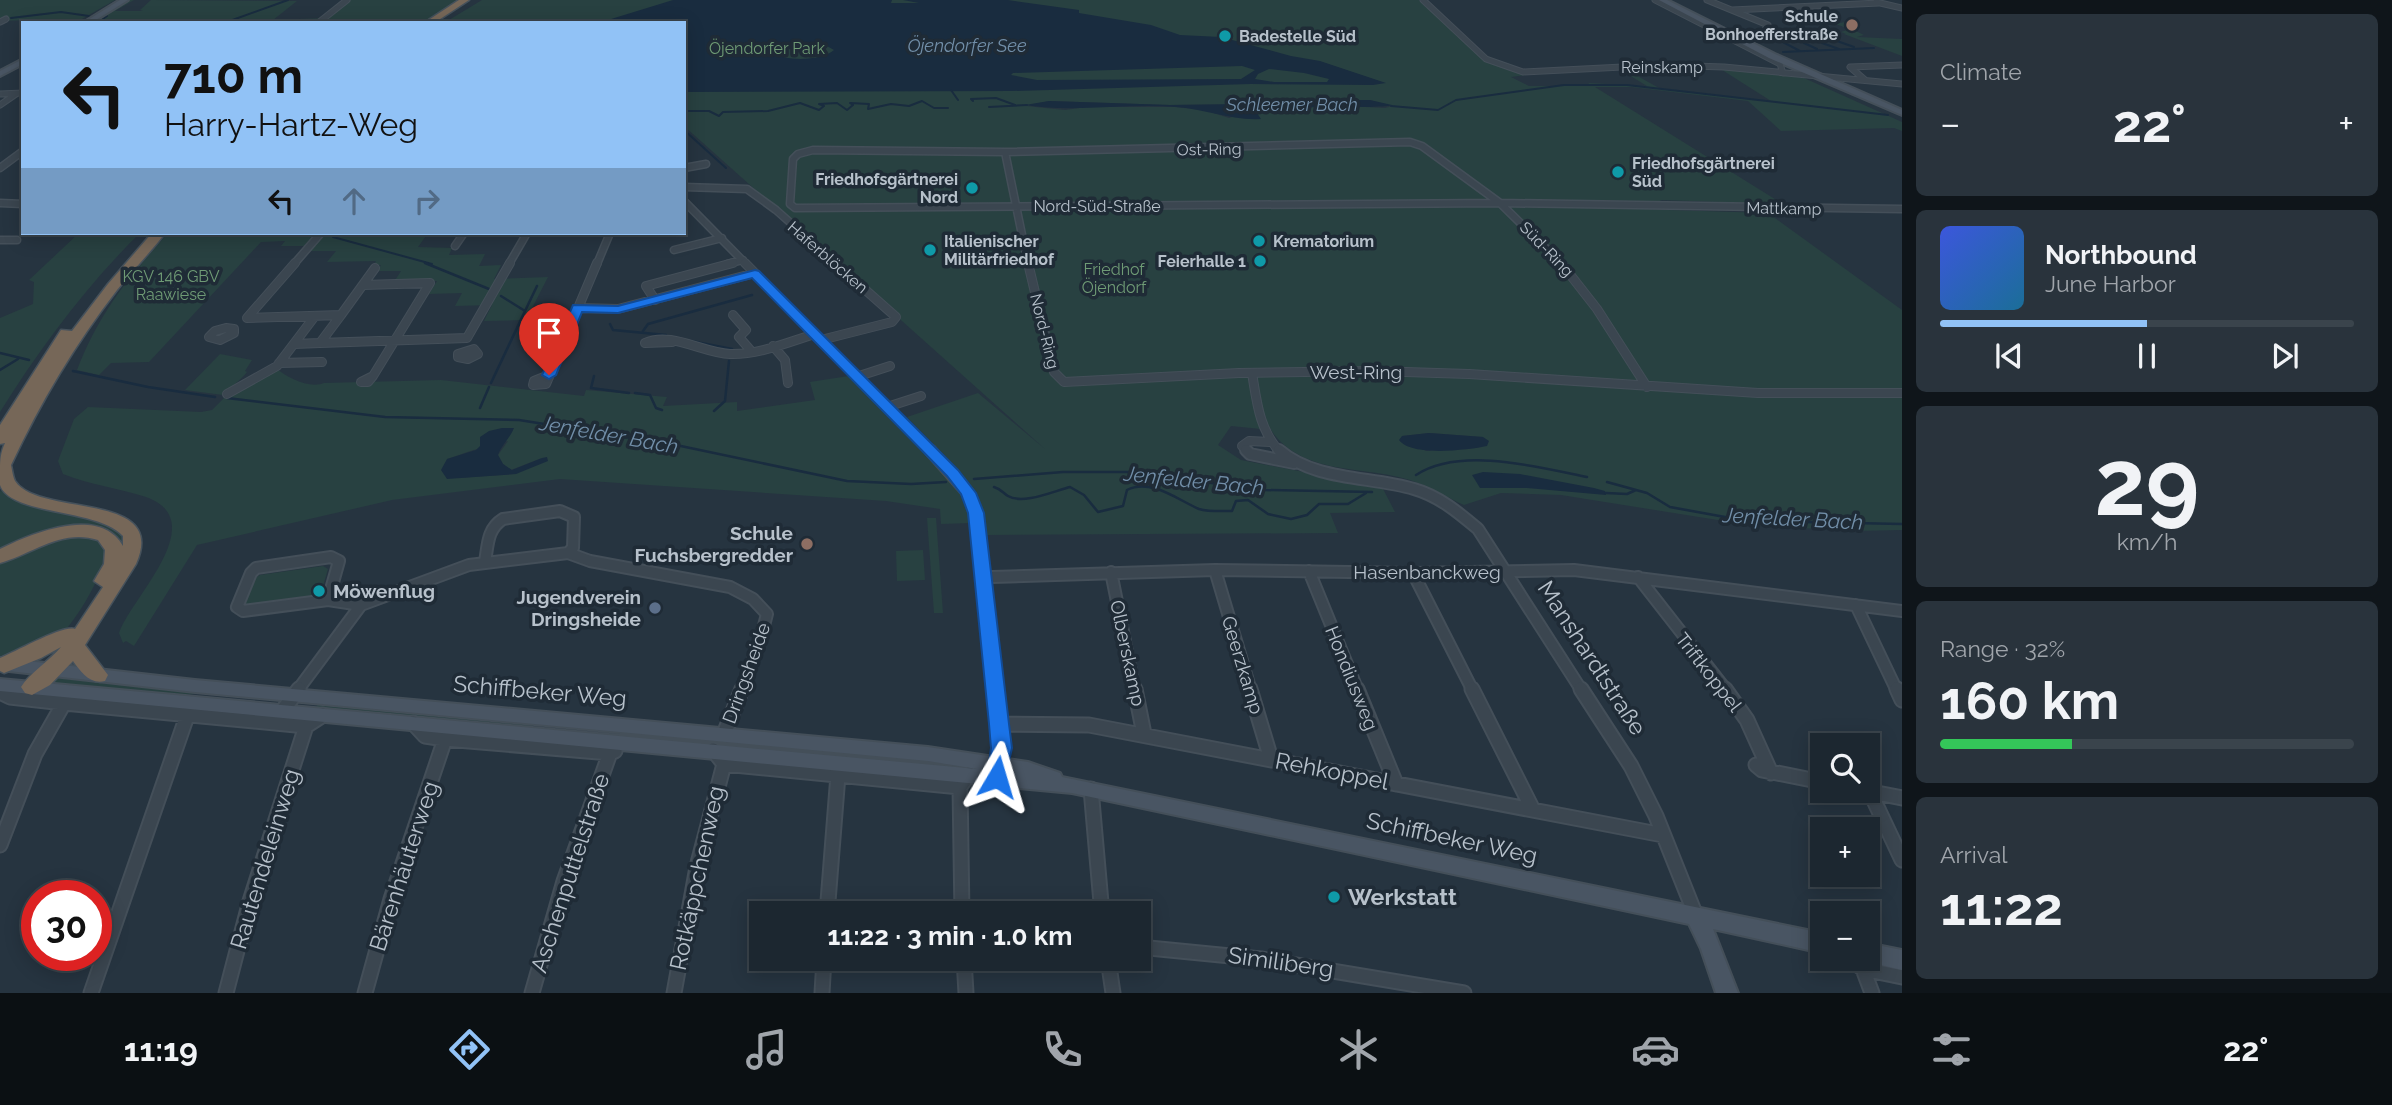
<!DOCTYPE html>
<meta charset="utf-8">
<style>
body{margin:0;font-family:Raleway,sans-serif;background:#29333c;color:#f1f3f6;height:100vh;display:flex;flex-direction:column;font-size:26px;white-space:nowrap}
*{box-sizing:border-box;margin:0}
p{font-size:23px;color:#a0a5ab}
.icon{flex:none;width:38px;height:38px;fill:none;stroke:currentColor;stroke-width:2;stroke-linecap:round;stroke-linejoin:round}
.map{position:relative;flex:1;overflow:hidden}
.sheet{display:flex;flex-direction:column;gap:14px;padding:14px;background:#0f151a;width:490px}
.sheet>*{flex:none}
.guide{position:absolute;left:21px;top:21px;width:665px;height:214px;border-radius:0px;box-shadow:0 4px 18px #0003,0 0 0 2px #3a444c;background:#91c2f6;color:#111;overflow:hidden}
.tools{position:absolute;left:1810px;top:733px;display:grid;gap:14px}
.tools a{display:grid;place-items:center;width:70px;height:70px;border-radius:0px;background:#1c2730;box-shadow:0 4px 18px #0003,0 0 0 2px #3a444c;font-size:35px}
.speed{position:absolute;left:21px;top:880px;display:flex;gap:14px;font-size:35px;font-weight:700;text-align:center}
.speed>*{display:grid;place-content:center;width:91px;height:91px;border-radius:50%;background:#1c2730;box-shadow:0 4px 18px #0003,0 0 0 2px #3a444c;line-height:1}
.speed .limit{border:10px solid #d22;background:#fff;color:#111}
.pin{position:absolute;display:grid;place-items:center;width:60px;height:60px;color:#fff;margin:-72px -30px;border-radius:50% 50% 50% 0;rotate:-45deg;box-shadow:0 0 7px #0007}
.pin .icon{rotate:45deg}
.me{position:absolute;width:77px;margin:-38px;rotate:7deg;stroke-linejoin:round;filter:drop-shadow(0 0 5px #0008)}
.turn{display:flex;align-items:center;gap:24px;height:147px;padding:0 28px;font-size:32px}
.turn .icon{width:91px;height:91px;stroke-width:2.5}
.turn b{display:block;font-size:49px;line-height:60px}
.lanes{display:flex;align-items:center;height:66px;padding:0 28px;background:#0003;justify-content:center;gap:35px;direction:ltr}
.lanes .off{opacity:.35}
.big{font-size:52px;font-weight:700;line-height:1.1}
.sheet .card{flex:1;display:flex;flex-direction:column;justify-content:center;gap:10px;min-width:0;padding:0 24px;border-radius:10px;background:#29333c}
.sheet .dial{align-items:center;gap:0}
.dial b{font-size:91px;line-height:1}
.song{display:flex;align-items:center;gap:21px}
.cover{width:84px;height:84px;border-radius:10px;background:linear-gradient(135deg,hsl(230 70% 55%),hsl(200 70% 35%))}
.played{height:7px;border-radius:4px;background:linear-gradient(90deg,#91c2f6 50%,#3a444c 50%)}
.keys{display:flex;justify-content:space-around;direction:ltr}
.heat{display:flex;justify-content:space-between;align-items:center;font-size:38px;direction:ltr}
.charge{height:10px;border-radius:5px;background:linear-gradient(90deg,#34c759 32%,#3a444c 0)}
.trip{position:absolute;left:749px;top:901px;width:402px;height:70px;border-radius:0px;background:#1c2730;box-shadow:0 4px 18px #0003,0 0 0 2px #3a444c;font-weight:700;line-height:70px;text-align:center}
.menu{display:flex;height:112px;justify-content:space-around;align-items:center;background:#0b1013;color:#a0a5ab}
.menu .icon{width:49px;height:49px}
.menu .selected{color:#91c2f6}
.menu b{font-size:32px;color:#f1f3f6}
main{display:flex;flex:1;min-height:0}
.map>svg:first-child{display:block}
</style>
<main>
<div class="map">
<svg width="1902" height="993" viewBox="0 0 1902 993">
<rect width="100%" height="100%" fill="#263440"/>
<path fill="#284141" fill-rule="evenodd" d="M0,0H115L75,23H30L33,20L0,21Z
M130,0H134L115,11H143L140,10L151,0L297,1L273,20L326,18L348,0H460L423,23H90Z
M482,0H1419L1483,59L1526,75L1511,77L1529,86H1592L1588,83L1647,86L1619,69H1625L1659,88L1771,101L1719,68L1804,78L1902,122V131L1894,128L1781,131L1748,101L1631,87H1595L1783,204L1660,200L1669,210L1768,213L1902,310V530L1856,531L1749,525L1561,495L1501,493L1464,505C1446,497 1428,486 1410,480C1362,465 1302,476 1271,430L1231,426L1218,445L1241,460L1382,487L1395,512L1330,513L1338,533L985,535C982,484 940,452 907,417L978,393L1045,449L684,126V23H444ZM1354,100H1370L1392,106L1385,108L1346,106L1249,108V111L1229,118L1204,110L1175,107H1086L1065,110L1026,106L1049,101L1170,105L1329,103ZM1429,433L1483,437L1475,448L1426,451L1402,436Z
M1845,22L1859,28L1852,29L1864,35L1857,37L1902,39V56L1844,34H1846L1841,32L1850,29L1835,24Z
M79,233H140C86,286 40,348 0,412V318L33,304L34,282L29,280Z
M168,233H317L304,246H281L285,241L261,242L149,362L111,363L99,375L77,370C99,313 128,278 168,233Z
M325,233H428L418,247L452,248L449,255L485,254L479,266L501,265L494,279L548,277L526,320L484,321L492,305L455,306L462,293L429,294L437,281L394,282L401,271H377L381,265H374L376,261L327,262L336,251H310Z
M220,354L252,360L245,371L247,372C241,380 231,386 223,395L185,390Z
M276,368C287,378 310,389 324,383L441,380L584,396L586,390L667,397L663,406L737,402V411L815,400L810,382L849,376L958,487L965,498L971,523L941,524L940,509L886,501L560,479L392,500L197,545L134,646L126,641L123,643L119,633C131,598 213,521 146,497C119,488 90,485 63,474L58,461L74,419L88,407L201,412L212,410L227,395ZM508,441L498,455L503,464L511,470L542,458L516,474L457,478L447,459C468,452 486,445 508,441Z
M3,486C20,514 79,513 108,521C117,525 125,529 128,539C132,560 73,640 58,657H54C71,638 115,581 118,557C125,501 21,543 0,555V492Z
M927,518H936L943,613H934Z
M76,535L94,538L106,549C108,567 76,622 61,634C49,643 15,654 0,656V561L20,550Z
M923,550L925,580L897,581L896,551Z
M323,566L328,569L321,593L313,597L249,606L245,603L253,579L260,575Z
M55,678L206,693L171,696L55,685L51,682Z
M319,703L555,724L512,727L315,708Z
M729,740L873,753L871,760L718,746Z"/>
<path fill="#192c3f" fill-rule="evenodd" d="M673,0H892L891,3H919L903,0H1008L1079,10V13L1151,25L1180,35L1221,37L1291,56L1320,61L1386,83L1373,85L1251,84L1012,91L684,92V23H598ZM825,45L834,50C822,61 785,62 772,52L779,47ZM1242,66L1255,70L1241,79L1037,80L1011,75L1013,73ZM1269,69L1304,73L1329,79L1327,82H1274L1255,79L1258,74Z
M1354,100H1370L1392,105C1385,109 1270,106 1249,108V111L1257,113L1261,119C1232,121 1206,109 1176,107C1125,103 1075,113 1025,105L1049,101L1170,105L1329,103Z
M502,428H514C510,438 501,446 498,455L503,464L512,470L542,458L547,457L548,461L516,474L447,479L441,470L447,459L476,450L480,446V437L489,431Z
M1429,433L1483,437L1489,441L1487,446C1468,450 1411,457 1399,440L1402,436Z
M1483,472L1520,474L1594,488L1605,491L1606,495L1527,488H1480L1472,475Z"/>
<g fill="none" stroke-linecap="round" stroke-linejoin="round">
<path stroke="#192c3f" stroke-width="2" d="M11,18L61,12L89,16
M97,23L107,16H103
M224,23L288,0
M1775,38L1800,51
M1837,41L1854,47
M1804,43L1817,49
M1822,43L1839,49
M1783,52L1874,48
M1565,85H1627L1888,115
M951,90L958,100
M973,101L971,99L996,98L1015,105
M1391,106L1438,110L1456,100L1564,85
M989,107L1027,105
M684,111H709L719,116L723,112L768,111L800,103L819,110L824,106L819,104L837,103L847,110L853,105L850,103L869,104L868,109L891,104L909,106L922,101L934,108H948
M684,130L726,168
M333,237L432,264"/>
<path stroke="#192c3f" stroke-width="2.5" d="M425,263L489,289
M525,311L537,286
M610,324L613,330L666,335
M643,331L648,324L752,295
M691,341L732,349
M0,353L29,360
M0,370L18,359
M73,371L148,387L215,397
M594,376L591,388L629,393
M491,383L525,311L501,296
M635,393L650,395L656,408L662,410
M227,398L385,417L519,420L676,445L847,481L911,484L946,482
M480,408L489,387
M714,411L725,401L729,361
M1416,475C1460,446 1538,467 1587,477
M974,479L1063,472H1127L1265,490L1372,492
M1607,482L1647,493L1670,507L1747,521L1902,524
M994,487C1001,489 1003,493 1008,496C1023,505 1054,491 1070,487L1084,495L1098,512L1123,506L1127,490C1151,478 1178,500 1199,509C1209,512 1222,511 1232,511L1236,501L1248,500L1268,514L1291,519L1307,515L1319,504H1348L1366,493
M1606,493L1627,494L1636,490"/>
<g stroke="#444f59" stroke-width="7">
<path id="street-far4" d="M1423,0L1486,59L1523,72L1662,65L1724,67L1902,84
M1655,0L1780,64L1783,73
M1707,0L1768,25L1766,28L1785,37
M1876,2L1902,8
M1732,10L1879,3
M0,22L6,19
M318,23L347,0
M1865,80L1850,67L1902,65
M0,94L23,93
M0,105L16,94"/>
</g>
<g stroke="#444f59" stroke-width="9">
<path id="street-far3" d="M1410,142L1422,146L1500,203L795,208L790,204L793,159L798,154L813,150L1005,152Z
M1005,152L1028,264
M0,168L23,151
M684,168L706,164
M684,187L747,189L776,210L837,264
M684,201L746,264
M0,203L23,204
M1500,203L1902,209
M1500,203L1562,264
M0,240H17
M455,246L464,233
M674,250L722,238
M294,264L321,233
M509,264L527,233
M597,264L610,233
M727,264L743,260"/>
</g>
<g stroke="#444f59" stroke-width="10">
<path id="street-far2" d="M295,263L247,318L341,315L320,343L467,338L510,263
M745,263L931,452
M1028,263L1054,372L1064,382L1239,373L1374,371L1469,374L1758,393H1902
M1561,263L1597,309L1647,387
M363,285L430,283L373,376
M655,300L646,286L733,263
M578,308L618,309L755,273
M341,315L375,268
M733,315L746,330L739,337L752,352
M226,328L234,329V333L220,340L209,337L215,331Z
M821,340L892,322L896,317L835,263
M672,342L645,343C671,331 703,353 730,354C759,355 788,342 815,334
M294,344L320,343
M773,346L785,360L788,383
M474,349L478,354L468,359L458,357V354Z
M279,363L322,362
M1252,373C1257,403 1259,429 1280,452
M549,375L534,381L533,385L546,384L597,263
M373,376L368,382H361Z
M856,377L890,366
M227,394L277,366L315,316
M887,407L921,396
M1248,452L1242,446L1249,441L1270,442"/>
</g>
<g stroke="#444f59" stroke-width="14">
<path id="street-far1" d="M930,450L968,493L976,513L996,691
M1246,450L1250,454L1294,463
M1279,450C1315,481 1370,476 1414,489C1439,496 1459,513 1478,529L1582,691
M331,557L339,561L328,600L243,611L237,607L251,573L256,568Z
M485,562C488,545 487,529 503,519L560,511L574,517L573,548L568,553
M1215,570L1251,691
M1309,571L1358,691
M1111,572L1135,691
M1413,573L1473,691
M992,577L1215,570L1413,573L1574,570L1902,611
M1638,577L1727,691
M328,600L361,605
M1856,605L1897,691
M297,691L361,605L469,565L568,553L590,561L730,587L753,599L767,614L760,641L741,691"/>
</g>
<g stroke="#444f59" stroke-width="17">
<path id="street" d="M995,689L1002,748L998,769
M1135,689L1144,734
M1250,689L1271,759
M1357,689L1396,784
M1472,689L1533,810
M1581,689L1631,766L1656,816L1696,916
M1725,689L1747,720L1771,773
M1897,689L1902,700
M0,692L10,697L64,703L306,726L323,715
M283,710L299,689
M413,723L425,736L445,739L610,753L615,751
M999,724L1089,725L1663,835
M724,734L742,689
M713,750L724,764L960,787L969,774
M1756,765L1762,770L1822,782
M960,787L962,914
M1091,789L1102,914
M1867,791L1902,798
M1870,792L1902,860
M0,845L35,754L64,703
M827,914L838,775
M1139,947L1261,959L1464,993
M964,959L966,993
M1108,959L1113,993
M1850,959L1863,969L1902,977
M1863,969L1872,993
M91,993L187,716
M226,993L250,901L306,726
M365,993L391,899L445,739
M532,993L564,881L610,753
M674,993L697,867L724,764
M822,993L824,959"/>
</g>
<g stroke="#444f59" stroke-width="4">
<path id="secondary" d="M120,0H128L91,23H83Z
M1659,0H1667L1775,54L1902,110V115L1769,58Z
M23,59V64L0,76V71Z
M0,658L195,680L928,747L1028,762L1060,773L1062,777L1822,933V953L1713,929L1738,993H1716L1701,949L1689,924L1072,793L0,691V679L977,769L928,761L195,692L0,670Z
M1867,943L1902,950V970L1860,960L1867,959Z"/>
</g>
<g stroke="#45515b" stroke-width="3">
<path id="highway" d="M459,0H469L434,23H424Z
M152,233H165C150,253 132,271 117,290C75,344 40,403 11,465C12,470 13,477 15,481C39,518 169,490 136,564L85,645L108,675L105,681C90,685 81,672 73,661L50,685L32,695L25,693L21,687C29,674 50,660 61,647L41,658L4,673L0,671V658C16,652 62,625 75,629L103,587L94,581L104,564L105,550L98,540C62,528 32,554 0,563V549C32,533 100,505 123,546V536C98,508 11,516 0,485C0,481 0,473 0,469C0,458 1,452 5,443L0,444V425L61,330L72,331L108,284Z"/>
</g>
<use href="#street-far4" stroke="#3b4650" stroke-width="5"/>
<use href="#street-far3" stroke="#3b4650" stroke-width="6"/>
<use href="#street-far2" stroke="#3b4650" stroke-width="8"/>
<use href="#street-far1" stroke="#3b4650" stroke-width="10"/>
<use href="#street" stroke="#3b4650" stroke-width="13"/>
<use href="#secondary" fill="#495563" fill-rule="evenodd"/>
<use href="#highway" fill="#766758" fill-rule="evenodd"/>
</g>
<path fill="#1a73e8" stroke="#114b97" stroke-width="2" d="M755,270L759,271L958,470L976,493L984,513L1009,724L1012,748L1004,783L997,785L990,783L987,777L991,748L989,724L968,513L961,494L947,476L752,278L618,313L582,312L556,375L549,379L542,375L573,305L618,306Z"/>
<g fill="#8d6e63" stroke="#1f2b36" stroke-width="2.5">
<circle cx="1852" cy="25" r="7"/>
<circle cx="807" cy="544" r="7"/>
</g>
<g fill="#0f9aa8" stroke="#1f2b36" stroke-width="2.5">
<circle cx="1225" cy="36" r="7"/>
<circle cx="1618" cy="172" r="7"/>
<circle cx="972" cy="188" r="7"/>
<circle cx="1259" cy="241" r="7"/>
<circle cx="930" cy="250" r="7"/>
<circle cx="1260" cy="261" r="7"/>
<circle cx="319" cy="591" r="7"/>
<circle cx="1334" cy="897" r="7"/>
</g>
<circle fill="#5c6f8a" stroke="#1f2b36" stroke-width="2.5" cx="655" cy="608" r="7"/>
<g text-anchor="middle" stroke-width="7" stroke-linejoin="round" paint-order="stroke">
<g font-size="16" font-weight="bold" fill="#b7c1cb" stroke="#1f2b36" text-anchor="start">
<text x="1838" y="22" text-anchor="end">Schule<tspan x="1838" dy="18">Bonhoefferstraße</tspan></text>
<text x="1239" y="42">Badestelle Süd</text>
<text x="1632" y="169">Friedhofsgärtnerei<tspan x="1632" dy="18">Süd</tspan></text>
<text x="958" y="185" text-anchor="end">Friedhofsgärtnerei<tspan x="958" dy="18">Nord</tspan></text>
<text x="944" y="247">Italienischer<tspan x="944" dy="18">Militärfriedhof</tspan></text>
<text x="1273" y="247">Krematorium</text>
<text x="1246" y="267" text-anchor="end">Feierhalle 1</text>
</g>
<g font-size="16" fill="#6f9b75" stroke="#1f2b36">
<text x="767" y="54">Öjendorfer Park</text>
<text x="1114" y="275">Friedhof<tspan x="1114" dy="18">Öjendorf</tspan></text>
<text x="171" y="282">KGV 146 GBV<tspan x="171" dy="18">Raawiese</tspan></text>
</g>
<g font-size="16" fill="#b7c1cb" stroke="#1f2b36">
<text x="1662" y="73">Reinskamp</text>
<text transform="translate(1209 149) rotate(-1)" y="6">Ost-Ring</text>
<text x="1097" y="212">Nord-Süd-Straße</text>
<text transform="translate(1784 208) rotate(1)" y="6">Mattkamp</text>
<text transform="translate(1547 249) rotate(46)" y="6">Süd-Ring</text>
<text transform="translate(828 257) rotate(41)" y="6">Haferblöcken</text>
<text transform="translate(1045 331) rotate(76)" y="6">Nord-Ring</text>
</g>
<g font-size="18" font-style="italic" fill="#718ea8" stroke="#1f2b36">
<text x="967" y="52">Öjendorfer See</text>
<text x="1292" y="111">Schleemer Bach</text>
</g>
<g font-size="19" fill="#b7c1cb" stroke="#1f2b36">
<text x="1356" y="379">West-Ring</text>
<text x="1427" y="579">Hasenbanckweg</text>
<text transform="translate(1128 653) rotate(78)" y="7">Olberskamp</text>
<text transform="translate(1243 665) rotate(73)" y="7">Geerzkamp</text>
<text transform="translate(1709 672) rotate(52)" y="7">Triftkoppel</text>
<text transform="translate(746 673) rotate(-70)" y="7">Dringsheide</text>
<text transform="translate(1352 678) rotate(68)" y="7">Hondiusweg</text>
</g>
<g font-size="19" font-weight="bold" fill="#b7c1cb" stroke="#1f2b36" text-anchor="end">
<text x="793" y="540">Schule<tspan x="793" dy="22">Fuchsbergredder</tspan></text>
<text x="333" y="598" text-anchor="start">Möwenflug</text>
<text x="641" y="604">Jugendverein<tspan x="641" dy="22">Dringsheide</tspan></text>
</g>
<g font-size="21" font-style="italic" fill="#718ea8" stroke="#1f2b36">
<text transform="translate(609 435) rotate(10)" y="7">Jenfelder Bach</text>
<text transform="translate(1194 481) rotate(6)" y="7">Jenfelder Bach</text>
<text transform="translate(1793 519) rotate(3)" y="7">Jenfelder Bach</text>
</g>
<g font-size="23" fill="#b7c1cb" stroke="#1f2b36">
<text transform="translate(1592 658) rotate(57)" y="8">Manshardtstraße</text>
<text transform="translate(540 691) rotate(5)" y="8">Schiffbeker Weg</text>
<text transform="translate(1332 771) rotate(11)" y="8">Rehkoppel</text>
<text transform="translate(1452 838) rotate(12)" y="8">Schiffbeker Weg</text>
<text transform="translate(265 859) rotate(-73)" y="8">Rautendeleinweg</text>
<text transform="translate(404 866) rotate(-72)" y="8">Bärenhäuterweg</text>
<text transform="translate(570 873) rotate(-72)" y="8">Aschenputtelstraße</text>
<text transform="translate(697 878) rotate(-78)" y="8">Rotkäppchenweg</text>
<text transform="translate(1281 962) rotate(8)" y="8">Similiberg</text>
</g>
<g font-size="23" font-weight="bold" fill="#b7c1cb" stroke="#1f2b36" text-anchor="start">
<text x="1348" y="905">Werkstatt</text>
</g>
</g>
</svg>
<div class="tools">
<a><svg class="icon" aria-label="search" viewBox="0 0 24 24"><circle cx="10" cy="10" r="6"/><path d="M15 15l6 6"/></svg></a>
<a>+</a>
<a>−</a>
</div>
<div class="speed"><div class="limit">30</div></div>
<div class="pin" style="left:549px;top:375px;background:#d93025"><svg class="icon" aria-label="arrive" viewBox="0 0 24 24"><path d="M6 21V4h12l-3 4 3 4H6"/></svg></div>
<svg class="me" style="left:997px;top:777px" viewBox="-20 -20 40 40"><path d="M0-17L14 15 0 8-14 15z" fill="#1a73e8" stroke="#fff" stroke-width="4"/></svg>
<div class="trip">11:22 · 3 min · 1.0 km</div>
<div class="guide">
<div class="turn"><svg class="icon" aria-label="left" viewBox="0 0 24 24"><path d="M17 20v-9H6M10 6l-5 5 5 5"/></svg><div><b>710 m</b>Harry-Hartz-Weg</div></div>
<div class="lanes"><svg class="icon" aria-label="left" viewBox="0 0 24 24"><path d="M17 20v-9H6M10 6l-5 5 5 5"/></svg><svg class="icon off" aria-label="ahead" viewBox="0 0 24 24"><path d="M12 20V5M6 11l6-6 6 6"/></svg><svg class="icon off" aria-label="right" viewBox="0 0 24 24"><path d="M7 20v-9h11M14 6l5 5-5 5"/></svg></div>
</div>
</div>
<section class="sheet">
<div class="card"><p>Climate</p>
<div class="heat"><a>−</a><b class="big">22°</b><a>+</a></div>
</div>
<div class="card">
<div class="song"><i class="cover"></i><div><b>Northbound</b><p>June Harbor</p></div></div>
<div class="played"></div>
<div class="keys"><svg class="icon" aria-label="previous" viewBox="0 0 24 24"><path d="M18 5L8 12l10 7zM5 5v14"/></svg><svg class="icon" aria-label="pause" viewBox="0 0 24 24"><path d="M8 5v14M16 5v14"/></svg><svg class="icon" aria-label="next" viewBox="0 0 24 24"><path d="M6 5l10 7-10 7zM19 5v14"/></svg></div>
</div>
<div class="card dial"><b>29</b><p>km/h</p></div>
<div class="card"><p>Range · 32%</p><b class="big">160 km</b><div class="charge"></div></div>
<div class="card"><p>Arrival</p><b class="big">11:22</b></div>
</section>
</main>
<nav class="menu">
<b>11:19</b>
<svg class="icon selected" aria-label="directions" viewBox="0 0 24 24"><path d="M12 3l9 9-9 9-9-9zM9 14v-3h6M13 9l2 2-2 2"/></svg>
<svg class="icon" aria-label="music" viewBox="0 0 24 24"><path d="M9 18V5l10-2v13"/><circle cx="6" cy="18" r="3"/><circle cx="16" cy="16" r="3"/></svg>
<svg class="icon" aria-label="phone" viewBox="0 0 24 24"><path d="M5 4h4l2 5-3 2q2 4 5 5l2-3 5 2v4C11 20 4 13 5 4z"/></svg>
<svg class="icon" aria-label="climate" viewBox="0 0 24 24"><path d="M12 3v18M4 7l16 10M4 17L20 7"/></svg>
<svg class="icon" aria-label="car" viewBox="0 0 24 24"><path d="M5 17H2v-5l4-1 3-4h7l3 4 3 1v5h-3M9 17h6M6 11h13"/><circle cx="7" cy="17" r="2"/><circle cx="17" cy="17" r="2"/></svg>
<svg class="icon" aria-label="filters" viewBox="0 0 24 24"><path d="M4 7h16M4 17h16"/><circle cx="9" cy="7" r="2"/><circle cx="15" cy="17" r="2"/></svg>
<b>22°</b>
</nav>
